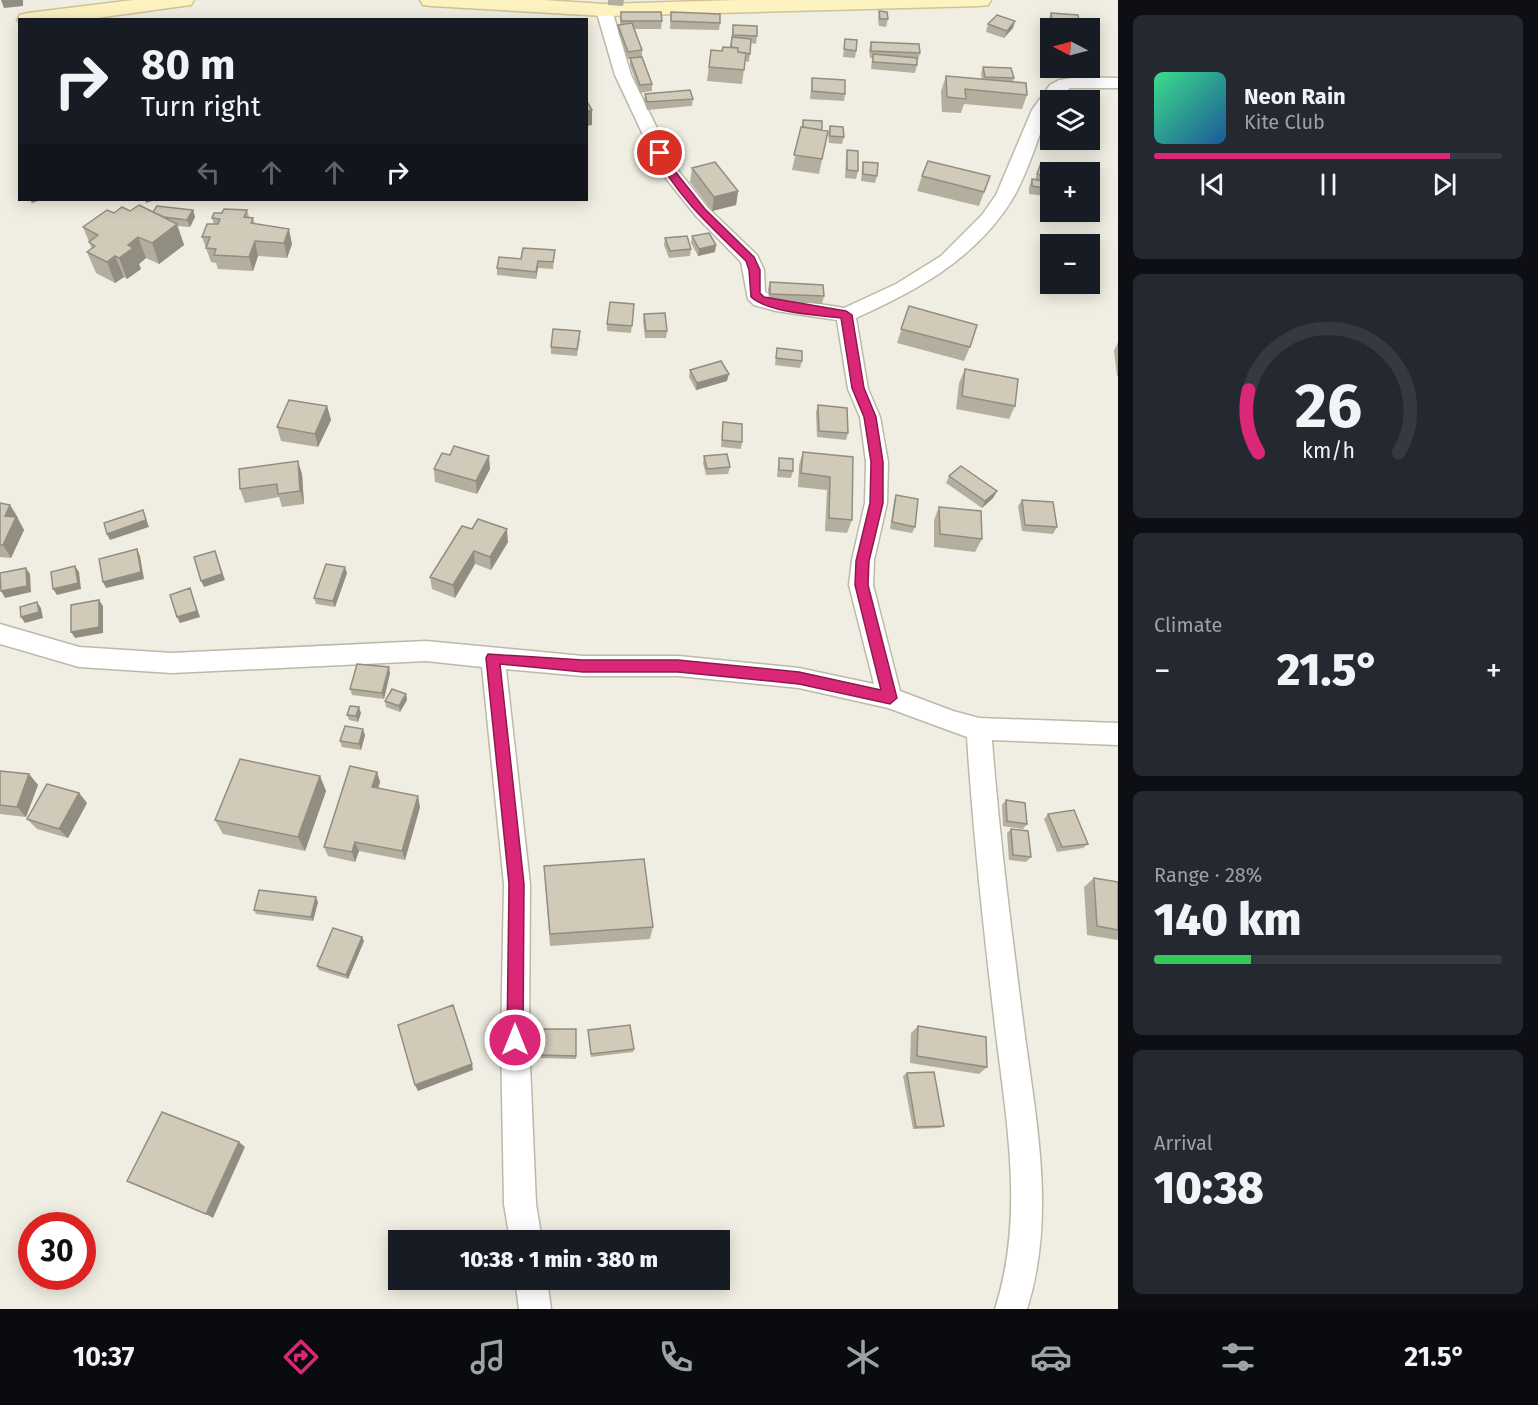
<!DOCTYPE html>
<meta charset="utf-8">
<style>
body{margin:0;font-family:"Fira Sans",sans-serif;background:#242831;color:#f1f3f6;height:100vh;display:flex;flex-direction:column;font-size:22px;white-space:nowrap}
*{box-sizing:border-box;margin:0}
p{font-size:20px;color:#9ea1a6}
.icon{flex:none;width:33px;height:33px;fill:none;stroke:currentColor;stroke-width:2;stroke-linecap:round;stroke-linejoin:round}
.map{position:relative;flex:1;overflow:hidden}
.details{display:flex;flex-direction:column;gap:15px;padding:15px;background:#0d0f14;width:420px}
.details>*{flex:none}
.top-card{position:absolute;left:18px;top:18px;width:570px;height:183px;border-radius:0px;box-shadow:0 3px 15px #0003;background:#171b24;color:#f1f3f6;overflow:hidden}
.needle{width:39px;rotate:276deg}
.tools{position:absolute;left:1040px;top:18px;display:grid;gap:12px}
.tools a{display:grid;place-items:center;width:60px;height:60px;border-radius:0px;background:#171b24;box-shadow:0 3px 15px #0003;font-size:30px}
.speed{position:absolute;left:18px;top:1212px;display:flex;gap:12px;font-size:30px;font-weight:700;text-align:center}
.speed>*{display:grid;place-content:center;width:78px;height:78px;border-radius:50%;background:#171b24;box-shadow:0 3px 15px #0003;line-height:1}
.speed .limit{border:9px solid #d22;background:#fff;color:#111}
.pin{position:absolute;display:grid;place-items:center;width:51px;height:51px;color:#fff;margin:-26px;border:3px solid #fff;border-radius:50%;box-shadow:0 2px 6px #0007}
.me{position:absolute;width:66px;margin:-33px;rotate:0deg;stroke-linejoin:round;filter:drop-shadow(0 0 4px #0008)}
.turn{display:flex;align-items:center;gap:21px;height:126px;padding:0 24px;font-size:27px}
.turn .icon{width:78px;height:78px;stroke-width:2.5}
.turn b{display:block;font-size:42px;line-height:51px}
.lanes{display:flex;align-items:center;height:57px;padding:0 24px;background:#0003;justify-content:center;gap:30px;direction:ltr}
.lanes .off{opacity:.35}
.big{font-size:45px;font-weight:800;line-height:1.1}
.details .card{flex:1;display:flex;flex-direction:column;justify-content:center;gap:9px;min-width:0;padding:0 21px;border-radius:9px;background:#242831}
.details .dial{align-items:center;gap:0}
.dial svg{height:156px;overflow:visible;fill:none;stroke:#363941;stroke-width:7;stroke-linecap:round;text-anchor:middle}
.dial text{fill:#f1f3f6;stroke:none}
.song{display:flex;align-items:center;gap:18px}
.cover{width:72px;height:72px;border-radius:9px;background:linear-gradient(135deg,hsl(150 70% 55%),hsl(210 70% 35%))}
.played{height:6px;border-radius:3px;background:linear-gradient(90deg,#db2777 85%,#363941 85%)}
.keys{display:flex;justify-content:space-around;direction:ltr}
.heat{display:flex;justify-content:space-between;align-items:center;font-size:33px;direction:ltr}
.charge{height:9px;border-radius:4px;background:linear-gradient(90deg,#34c759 28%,#363941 0)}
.trip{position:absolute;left:388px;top:1230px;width:342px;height:60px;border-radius:0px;background:#171b24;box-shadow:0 3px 15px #0003;font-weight:800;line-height:60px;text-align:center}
.dock{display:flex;height:96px;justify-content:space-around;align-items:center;background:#090b0e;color:#9ea1a6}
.dock .icon{width:42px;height:42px}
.dock .active{color:#db2777}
.dock b{font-size:27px;color:#f1f3f6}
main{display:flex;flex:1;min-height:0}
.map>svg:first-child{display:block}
</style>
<main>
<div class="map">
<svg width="1118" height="1309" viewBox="0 0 1118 1309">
<rect width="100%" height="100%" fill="#f0ede2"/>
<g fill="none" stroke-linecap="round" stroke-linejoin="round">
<g stroke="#beb8a9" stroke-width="3">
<path id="street" d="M604,5L612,10L631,75L677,169L708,208L757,255L764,270L765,292L776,297L844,308L896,284L941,256L982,215L996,195L1032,110L1050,85L1059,80L1078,77L1118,78V88H1070L1056,100H1050V109C1037,138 1029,171 1013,198C977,258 918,290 856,318L868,389L880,417L888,462L887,503L874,560L873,585L900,691L953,711L979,718L1118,723V745L992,740C999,834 1011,927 1023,1021C1035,1117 1057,1214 1027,1309H995C1026,1213 1005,1115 994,1017C983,924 973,831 967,737L888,708L799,688L678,676H583L506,669L530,884L529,1040L536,1204L542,1240H510L504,1204L501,1040L504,884L482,667L426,661L172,673L79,667L0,644V624L79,647L172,653L426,641L583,656H678L799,668L874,684L849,585L852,560L865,503L866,462L860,417L848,389L837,320L776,311L754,305L748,299L741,262L696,216L660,171L615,75L596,10Z
M515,1280H547L551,1309H519Z"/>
</g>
<g stroke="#cfc494" stroke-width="3">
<path id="secondary" d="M133,0H194L191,5L183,6L82,20H20V23L17,20L20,15L28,13Z
M420,0H543L604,4L737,0H991L988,5L980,6L604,16L431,6L423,5Z"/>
</g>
<use href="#street" fill="#fff" fill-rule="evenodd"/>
<use href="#secondary" fill="#fcf3c1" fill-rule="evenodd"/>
</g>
<path fill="#b4ae9e" d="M608,0H624L623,6L608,5Z
M879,11L888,19L886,27L879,26L878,19Z
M621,12L662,21L661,29H634L642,50V57L652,84V91L640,93L630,65V59H628L618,32V25L620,24Z
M671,12L720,23L719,30L670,29Z
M1051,13L1080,28H1050V45H1047L1046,27Z
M1015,21L1013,28L1004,38L986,32L988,24Z
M733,25L757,36L756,44L751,43L749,62L745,61L742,84L707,81L711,50L722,51L730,47Z
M845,39L856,51L855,58L843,57Z
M871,42L920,53L918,60H917V65L915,73L871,69L872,58H870L869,50Z
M983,67L1014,78L1013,82L1027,95L1022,109L964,104L961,113L942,112L941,91L946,76L982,79L981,74Z
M812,78L845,94L844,101L810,99Z
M645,94L693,99L692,106L647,110L644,101Z
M803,120L822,130L828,131L819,174L792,170Z
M830,126L844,137L842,144L829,143L828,134Z
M847,150L858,171L856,179L845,178L846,157Z
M863,162L877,176L875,183L861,181L862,169Z
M1041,163L1050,165L1044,181L1049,189L1046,196L1029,194V187L1032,179L1035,180Z
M692,168L738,191L736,205L712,211L690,182Z
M922,176H990L979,206L917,191Z
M193,210L195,217L190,227L177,226L184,245L159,264L146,258L139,264L141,269L127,279L124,277L115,283L96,273L87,252L92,249L83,227L114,213L130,211L153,212Z
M247,210L249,217L253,218L255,224L292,244L287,258L258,256L253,271L218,269L216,263L211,262L202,237L214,224L212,218L222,213Z
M692,236L715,252L698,256L691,243Z
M665,238L691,249L690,256L669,258L664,245Z
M555,250L553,269L538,268L536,279L497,275V268L521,259Z
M770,282L824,296L822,304L769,301L768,289Z
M634,304L631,333L607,331V324Z
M909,306L970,347L964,361L897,343Z
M644,314L667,331L666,338H645L643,321Z
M580,338L577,356L551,354V347Z
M1118,342V376H1117L1114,351Z
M777,348L802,361L800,368L775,365Z
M965,369L1015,406L1009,419L956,409L959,383Z
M690,370L727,381L696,390L689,377Z
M818,405L848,433L846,440L817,437L816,412Z
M327,406L331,420L318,447L281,441L277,427Z
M723,422L742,442L741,449L721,447Z
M803,452L853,457L852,520L847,533L825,531L827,490L798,487L799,465Z
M704,456L730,467L728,474L706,475L703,463Z
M779,458L793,471L791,478L777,477L778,465Z
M434,469H490L477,494L435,482Z
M302,474L304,504L282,507L279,497L245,503L240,489Z
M949,476L997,491L993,498L982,508L946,483Z
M896,495L915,527L912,533L890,529L894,501Z
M1022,500L1057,527L1053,534L1022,531L1018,506Z
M0,503L10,505L18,518V519L24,530L11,558L0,557Z
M939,507L982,539L975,552L934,547V520Z
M462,526L508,542L491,570L475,564L455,598L432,589L430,577Z
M347,573L335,607L316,604L314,598Z
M390,673L384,699L352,695L350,689Z
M406,694L407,700L400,712L386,707L385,701Z
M361,713L358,722L349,720L347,715Z
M365,735L361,750L342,747L340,741Z
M0,771L29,774L38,785L26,817L0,814Z
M377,772L380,782L378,789L420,807L405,860L359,851L355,862L328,856L324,847Z
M320,776L326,791L305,851L223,834L215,820Z
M79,793L87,803L68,838L37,829L27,819Z
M1006,800L1027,824L1023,829L1003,826L1002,805Z
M1048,814L1088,844L1083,848L1057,852L1044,819Z
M1011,829L1031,857L1026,862L1009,860L1007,833Z
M544,866L653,927L650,939L550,946Z
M1094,878L1118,882V940L1087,935L1084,887Z
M318,902L313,921L256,914L254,910Z
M364,941L348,979L319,970L317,966Z
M918,1026L987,1067L979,1074L910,1063L911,1033Z
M540,1029H576V1059L540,1058Z
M588,1030L634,1049L633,1052L591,1057Z
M907,1073L944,1126L940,1128L913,1129L903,1076Z"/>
<path fill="#928d81" d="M1,0H23V6L4,8Z
M1015,21L1013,28L1004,38L1007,31Z
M592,110V125L586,126V111Z
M738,191L736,205L712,211L714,197Z
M30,200H41L32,203Z
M145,200H155L146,203Z
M193,210L195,217L190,227L187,220Z
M177,224L184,245L159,264L152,243Z
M289,229L292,244L287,258L284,243Z
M138,237L146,258L139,264L141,269L127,279L119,258L128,245Z
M255,241L258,256L253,271L249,257Z
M716,245L715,252L698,256L699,249Z
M115,256L124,277L115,283L107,262Z
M538,261V268L536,279V272Z
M729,374L727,381L696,390L697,383Z
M327,406L331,420L318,447L315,434Z
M489,456L490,469L477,494L476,481Z
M298,461L302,474L304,504L300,491Z
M997,491L993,498L982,508L985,501Z
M10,505L18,518V519L24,530L11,558L3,545L5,516Z
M143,510L149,527L110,540L107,534Z
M507,529L508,542L491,570L490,557Z
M137,549L140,556L144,579L106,588L103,582Z
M215,551L225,580L204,587L201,581Z
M474,551L475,564L455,598L453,585Z
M75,566L79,572L81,589L57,595L53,589Z
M345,567L347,573L335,607L333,601Z
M26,568L30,574L31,592L5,598L1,591Z
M190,588L200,617L180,623L177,617Z
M99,600L103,606V633L75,638L71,632Z
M37,602L41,608L43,618L25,623L21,617Z
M389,667L390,673L384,699L382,693Z
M406,694L407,700L400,712L399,706Z
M359,707L361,713L358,722L356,716Z
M363,729L365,735L361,750L359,744Z
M377,772L380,782L375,798L372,787Z
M29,774L38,785L26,817L17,807Z
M320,776L326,791L305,851L298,837Z
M79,793L87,803L68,838L59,829Z
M418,796L420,807L405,860L402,851Z
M355,842L359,851L355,862L352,852Z
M316,897L318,902L313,921L311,917Z
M362,937L364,941L348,979L346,975Z
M472,1064L473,1070L418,1091L415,1085Z
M239,1142L245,1147L213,1218L206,1214Z"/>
<path fill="#d1cab8" stroke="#928d81" stroke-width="1.5" d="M879,11L887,12L888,19H880Z
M621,12H661L662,21H621Z
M671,12L720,14V23L671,21Z
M1051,13L1078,15L1080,28H1053Z
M997,15L1015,21L1007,31L988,24Z
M632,23L642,50L628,52L618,25Z
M733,25L757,26V36L733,35Z
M732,37L751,39L750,54L738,52V48L731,47Z
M845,39L857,40L856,51L844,49Z
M871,42L919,44L920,53L871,51Z
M723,47L738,48V52L746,53L744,70L709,67L711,50L722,51Z
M873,54L917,58V65L873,62Z
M642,57L652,84L640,85L630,58Z
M983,67L1011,68L1014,78L985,77Z
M946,76L1026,83L1027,95L965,89L966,99L947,97Z
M812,78L845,80V94L812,91Z
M690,90L693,99L647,102L645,94Z
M586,100L592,110L586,111Z
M803,120L822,121V130L803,127Z
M830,126L843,127L844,137L830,136Z
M801,127L828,131L822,159L794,155Z
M847,150L858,151V171L847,170Z
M928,161L990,176L984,192L922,176Z
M715,162L738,191L714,197L692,168Z
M863,162L878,163L877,176L863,174Z
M1041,163L1050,165L1046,177L1037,174Z
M1032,179L1050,182L1049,189L1032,186Z
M139,205L177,224L152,243L138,237L128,245L133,248L119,258L115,256L107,262L87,252L95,246L89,242L98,235L83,227L107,210L114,213L122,207L130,211Z
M157,206L193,210L187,220L164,217L153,212Z
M224,209L247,210L244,217L253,218L251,223L289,229L284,243L255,241L249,257L214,255L216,249L206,248L210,237H202L207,224H218L220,219L212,218L214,213H222Z
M709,233L716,245L699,249L692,236Z
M687,236L691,249L670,251L665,238Z
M523,248L555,250L553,262L538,261L536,272L497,268L499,257L521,259Z
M770,282L823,285L824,296L770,294Z
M610,302L634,304L632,326L607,324Z
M909,306L977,325L970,347L901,329Z
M665,313L667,331H646L644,314Z
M553,329L580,331L577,349L551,347Z
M777,348L802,351V361L776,358Z
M721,361L729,374L697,383L690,370Z
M965,369L1018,379L1015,406L962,396Z
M289,400L327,406L315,434L277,427Z
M818,405L847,408L848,433L819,431Z
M723,422L742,424V442L722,440Z
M454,446L489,456L476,481L434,469L442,453L450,455Z
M803,452L853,457L852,520L829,518L830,477L801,473Z
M727,454L730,467L707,469L704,456Z
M779,458L793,459V471L779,470Z
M298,461L300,491L278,494L277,484L240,489L239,469Z
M961,466L997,491L985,501L949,476Z
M896,495L918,499L915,527L892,522Z
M1022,500L1053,502L1057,527L1025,525Z
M0,503L10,505L5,516L16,517L3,545H0Z
M939,507L981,511L982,539L940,534Z
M143,510L146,520L107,534L104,523Z
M478,519L507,529L490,557L474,551L453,585L430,577L462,526L472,529Z
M137,549L141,572L103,582L99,559Z
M215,551L222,574L201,581L194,557Z
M326,564L345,567L333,601L314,598Z
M75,566L78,583L53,589L51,572Z
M26,568L27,586L1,591L0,573Z
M190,588L197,611L177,617L170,595Z
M99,600V627L71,632V605Z
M37,602L39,612L21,617L20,607Z
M357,664L389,667L382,693L350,689Z
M392,689L406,694L399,706L385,701Z
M350,706L359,707L356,716L347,715Z
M345,726L363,729L359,744L340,741Z
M240,759L320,776L298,837L215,820Z
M350,766L377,772L372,787L418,796L402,851L355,842L352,852L324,847Z
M0,771L29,774L17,807L0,805Z
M47,784L79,793L59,829L27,819Z
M1006,800L1025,803L1027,824L1007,821Z
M1074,810L1088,844L1062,847L1048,814Z
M1011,829L1028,831L1031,857L1013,855Z
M644,859L653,927L550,934L544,866Z
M1094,878L1118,882V930L1097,926Z
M259,890L316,897L311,917L254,910Z
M333,928L362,937L346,975L317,966Z
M453,1005L472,1064L415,1085L398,1025Z
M630,1025L634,1049L591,1054L588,1030Z
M918,1026L986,1037L987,1067L917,1056Z
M540,1029H576V1056L540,1055Z
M934,1072L944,1126L916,1127L907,1073Z
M162,1112L239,1142L206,1214L127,1181Z"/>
<path fill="#db2777" stroke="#8e194d" stroke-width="1.5" d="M657,151H664L674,170L705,209L754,257L760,270V293L764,297L846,311L852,315L864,388L876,417L883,462V503L869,561L868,585L897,698L890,704L799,684L759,680L678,672H583L500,664L524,884L523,1040L521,1046L515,1048L509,1046L507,1040L509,884L486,658L488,654L583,660H678L799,672L881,690L855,585L856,561L870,503L871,462L864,417L852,388L841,318C817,315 769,313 751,297L749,270L746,261C712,228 676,196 655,153Z"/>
</svg>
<div class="tools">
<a><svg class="needle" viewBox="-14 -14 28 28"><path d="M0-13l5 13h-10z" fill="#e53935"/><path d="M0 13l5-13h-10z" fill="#9ea1a6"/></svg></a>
<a><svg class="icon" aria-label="layers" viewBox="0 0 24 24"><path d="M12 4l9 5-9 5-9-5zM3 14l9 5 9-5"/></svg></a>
<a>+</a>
<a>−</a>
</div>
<div class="speed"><div class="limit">30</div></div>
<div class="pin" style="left:660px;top:153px;background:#d93025"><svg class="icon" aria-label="arrive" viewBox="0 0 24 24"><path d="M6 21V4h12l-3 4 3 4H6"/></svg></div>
<svg class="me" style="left:515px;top:1040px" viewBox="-20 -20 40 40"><circle r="17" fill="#db2777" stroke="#fff" stroke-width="3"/><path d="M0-11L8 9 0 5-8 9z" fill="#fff"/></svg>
<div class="trip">10:38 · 1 min · 380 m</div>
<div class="top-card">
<div class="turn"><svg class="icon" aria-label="right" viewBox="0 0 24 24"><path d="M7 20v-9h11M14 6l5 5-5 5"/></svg><div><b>80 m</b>Turn right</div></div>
<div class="lanes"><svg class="icon off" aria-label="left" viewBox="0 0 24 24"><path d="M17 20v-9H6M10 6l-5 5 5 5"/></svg><svg class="icon off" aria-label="ahead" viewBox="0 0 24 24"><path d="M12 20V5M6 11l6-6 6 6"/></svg><svg class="icon off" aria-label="ahead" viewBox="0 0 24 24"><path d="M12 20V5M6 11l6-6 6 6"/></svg><svg class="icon" aria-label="right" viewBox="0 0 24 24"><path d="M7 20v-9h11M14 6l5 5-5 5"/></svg></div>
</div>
</div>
<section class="details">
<div class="card">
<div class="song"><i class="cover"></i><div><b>Neon Rain</b><p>Kite Club</p></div></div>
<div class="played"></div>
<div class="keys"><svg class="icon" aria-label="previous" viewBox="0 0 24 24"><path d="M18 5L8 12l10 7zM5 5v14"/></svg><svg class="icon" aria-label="pause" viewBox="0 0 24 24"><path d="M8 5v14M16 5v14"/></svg><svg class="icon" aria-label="next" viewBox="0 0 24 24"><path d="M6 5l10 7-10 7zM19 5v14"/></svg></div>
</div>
<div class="card dial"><svg viewBox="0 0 100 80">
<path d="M14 69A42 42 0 1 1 86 69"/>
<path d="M14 69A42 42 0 0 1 9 37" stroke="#db2777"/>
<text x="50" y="56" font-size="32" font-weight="700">26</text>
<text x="50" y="72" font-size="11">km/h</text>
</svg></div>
<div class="card"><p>Climate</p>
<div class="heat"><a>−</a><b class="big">21.5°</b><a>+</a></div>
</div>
<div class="card"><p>Range · 28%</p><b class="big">140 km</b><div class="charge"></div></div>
<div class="card"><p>Arrival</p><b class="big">10:38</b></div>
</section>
</main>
<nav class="dock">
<b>10:37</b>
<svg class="icon active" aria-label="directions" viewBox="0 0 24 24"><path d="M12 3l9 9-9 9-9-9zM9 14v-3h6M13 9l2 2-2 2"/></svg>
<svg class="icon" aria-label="music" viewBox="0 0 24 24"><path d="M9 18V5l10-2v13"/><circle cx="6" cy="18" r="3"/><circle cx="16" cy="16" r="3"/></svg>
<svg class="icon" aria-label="phone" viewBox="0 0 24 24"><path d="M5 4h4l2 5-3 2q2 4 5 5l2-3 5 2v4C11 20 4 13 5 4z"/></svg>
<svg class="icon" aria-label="climate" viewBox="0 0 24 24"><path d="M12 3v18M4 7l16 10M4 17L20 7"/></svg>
<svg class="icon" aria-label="car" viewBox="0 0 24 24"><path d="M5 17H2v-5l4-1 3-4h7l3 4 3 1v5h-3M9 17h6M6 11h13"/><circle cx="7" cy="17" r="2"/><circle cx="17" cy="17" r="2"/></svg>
<svg class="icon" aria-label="filters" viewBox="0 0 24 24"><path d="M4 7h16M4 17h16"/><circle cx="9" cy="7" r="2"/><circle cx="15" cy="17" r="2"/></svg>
<b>21.5°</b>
</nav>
